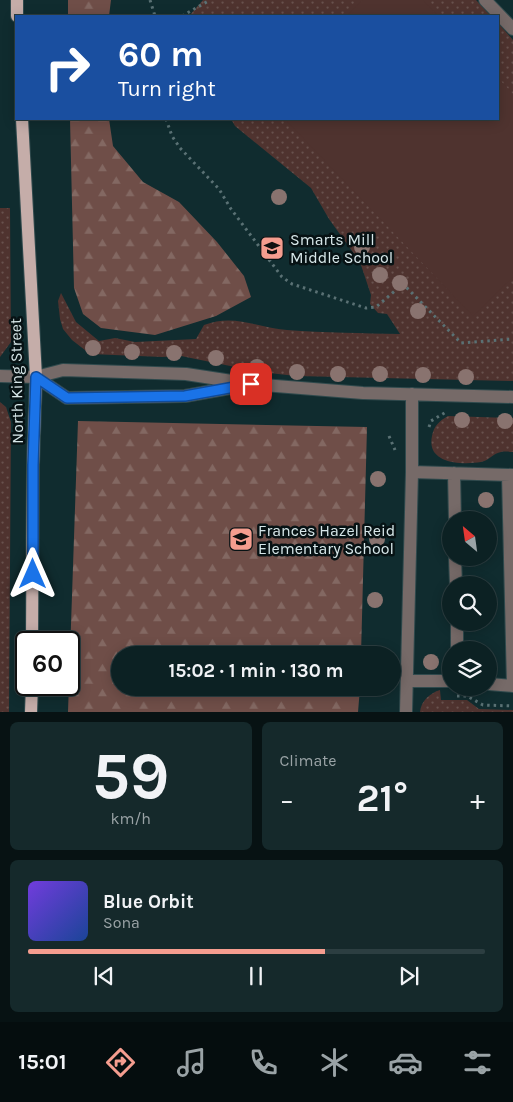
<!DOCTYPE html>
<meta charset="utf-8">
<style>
body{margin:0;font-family:Karla,sans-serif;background:#15292b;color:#f1f3f6;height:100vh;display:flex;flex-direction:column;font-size:19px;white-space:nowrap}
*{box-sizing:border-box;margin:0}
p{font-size:16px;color:#9aa3a6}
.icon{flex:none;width:28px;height:28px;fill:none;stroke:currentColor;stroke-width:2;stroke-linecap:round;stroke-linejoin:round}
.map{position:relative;height:712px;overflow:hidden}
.panel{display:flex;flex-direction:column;gap:10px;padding:10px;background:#071213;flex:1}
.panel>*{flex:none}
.banner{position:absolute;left:15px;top:15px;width:484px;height:105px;border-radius:0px;box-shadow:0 2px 12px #0003,0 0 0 1px #2c3e41;background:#1a4fa0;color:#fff;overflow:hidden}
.needle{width:32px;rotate:331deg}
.buttons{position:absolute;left:442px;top:511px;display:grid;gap:10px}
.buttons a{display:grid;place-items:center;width:55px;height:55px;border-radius:50%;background:#0c2123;box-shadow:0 2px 12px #0003,0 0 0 1px #2c3e41;font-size:25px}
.speed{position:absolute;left:15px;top:631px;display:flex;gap:10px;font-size:25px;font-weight:700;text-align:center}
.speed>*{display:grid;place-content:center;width:65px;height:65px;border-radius:50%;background:#0c2123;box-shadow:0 2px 12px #0003,0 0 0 1px #2c3e41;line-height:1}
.speed .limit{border:2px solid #111;border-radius:8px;background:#fff;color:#111}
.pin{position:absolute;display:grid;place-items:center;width:42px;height:42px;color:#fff;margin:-21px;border-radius:10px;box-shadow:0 2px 8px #0006}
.me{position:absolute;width:55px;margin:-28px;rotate:0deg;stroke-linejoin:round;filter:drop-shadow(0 0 4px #0008)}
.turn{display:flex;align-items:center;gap:18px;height:105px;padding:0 20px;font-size:22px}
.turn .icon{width:65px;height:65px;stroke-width:2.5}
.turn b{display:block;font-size:35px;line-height:42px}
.big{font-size:38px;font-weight:700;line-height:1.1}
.panel .widget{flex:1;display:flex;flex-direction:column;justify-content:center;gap:8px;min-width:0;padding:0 18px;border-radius:8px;background:#15292b}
.panel .dial{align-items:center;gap:0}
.dial b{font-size:65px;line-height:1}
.song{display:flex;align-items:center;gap:15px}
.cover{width:60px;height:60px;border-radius:8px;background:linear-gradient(135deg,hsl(260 70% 55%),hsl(220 70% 35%))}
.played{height:5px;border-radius:2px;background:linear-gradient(90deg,#f59d8f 65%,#2c3e41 65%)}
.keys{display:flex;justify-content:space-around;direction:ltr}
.heat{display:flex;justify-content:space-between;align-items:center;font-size:28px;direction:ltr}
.panel .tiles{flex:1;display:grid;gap:10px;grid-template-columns:1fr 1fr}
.widget:last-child{grid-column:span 2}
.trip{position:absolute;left:111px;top:646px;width:290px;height:50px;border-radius:25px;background:#0c2123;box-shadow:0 2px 12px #0003,0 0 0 1px #2c3e41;font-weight:700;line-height:50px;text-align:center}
.menu{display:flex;height:80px;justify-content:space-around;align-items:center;background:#050d0e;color:#9aa3a6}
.menu .icon{width:35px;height:35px}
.menu .active{color:#f59d8f}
.menu b{font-size:22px;color:#f1f3f6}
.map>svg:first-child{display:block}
</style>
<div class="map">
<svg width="513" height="712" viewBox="0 0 513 712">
<defs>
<pattern id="grass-dots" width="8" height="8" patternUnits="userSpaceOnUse" patternTransform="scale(1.25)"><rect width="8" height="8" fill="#4f332f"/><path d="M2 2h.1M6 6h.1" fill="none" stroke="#68514d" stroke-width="1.8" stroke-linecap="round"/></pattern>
<pattern id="forest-firs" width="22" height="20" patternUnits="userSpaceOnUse" patternTransform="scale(1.25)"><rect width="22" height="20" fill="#6f4e48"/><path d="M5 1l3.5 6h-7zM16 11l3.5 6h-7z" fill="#836862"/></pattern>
</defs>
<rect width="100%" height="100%" fill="#102c2f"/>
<path fill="url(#grass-dots)" d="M203,0H476L491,16H189Z
M498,23L513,40V381L296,376L260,372L181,356L162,357L90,354L72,340L63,329L60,319L58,301L61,293L76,322L99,341L115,338L135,342L196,339L204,325C235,313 256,328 287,330C325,333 362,333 400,334L387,314L378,313L370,304L371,295L360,262L329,219L311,188L235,126L231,119H498Z
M0,208H10L11,342L0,357Z
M0,402L6,407L11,422L9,712H0Z
M448,416L513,418V452C510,452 505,451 501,452C494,453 488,461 481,462C462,465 426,464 432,436C434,426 439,421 448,416Z
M440,690L441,700H467L479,709L513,710V712H420C421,701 430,693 440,690Z"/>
<path fill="url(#forest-firs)" d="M68,0H111L109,16H68Z
M70,119H109L113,146L143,182L179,202L217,242L244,276L251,297L216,316L155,335L101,328L83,314L74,288Z
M78,421L367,427L361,655H120V688H360L358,712H68Z"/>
<path fill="#4f332f" d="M363,0H423L438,16H346Z
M498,78L513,94V277L473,316L285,119H498Z"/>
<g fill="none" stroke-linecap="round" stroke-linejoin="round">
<g stroke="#304a4d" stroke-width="14">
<path id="minor" d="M485,0L513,29
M0,376L36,377L63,370L186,374L251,384L363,393L513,397
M36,377L67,398L185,396L241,386
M412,472L513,475
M454,473L455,520
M508,475L513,686
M455,558L456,585
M457,622V650
M407,681H451
M489,684L513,686
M406,712L412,472V394"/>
</g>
<g stroke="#304a4d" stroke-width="14">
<path id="major" d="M17,0V16
M22,119L36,377L33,465L32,642
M31,712L32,685"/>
</g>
<path stroke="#5a7174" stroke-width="3" stroke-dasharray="2.5 4" stroke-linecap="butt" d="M150,0L155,16
M182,16L210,0
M166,119L172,136L180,148L219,189L231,209L282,277L292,284L366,308L376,307L403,284L461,343L513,339
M429,427L431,421L446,412
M389,436L395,450
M457,696H467L483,705L513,706"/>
<use href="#minor" stroke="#766a68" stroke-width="12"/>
<use href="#major" stroke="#c5ada9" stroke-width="12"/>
</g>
<g fill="#89736f">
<circle cx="279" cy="197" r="8"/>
<circle cx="362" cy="247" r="8"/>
<circle cx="380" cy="275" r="8"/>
<circle cx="400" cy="283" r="8"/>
<circle cx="418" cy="311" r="8"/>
<circle cx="93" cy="348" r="8"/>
<circle cx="132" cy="352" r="8"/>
<circle cx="174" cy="353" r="8"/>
<circle cx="216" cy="358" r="8"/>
<circle cx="257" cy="367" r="8"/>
<circle cx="297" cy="372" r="8"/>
<circle cx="338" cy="374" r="8"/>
<circle cx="380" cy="374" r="8"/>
<circle cx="423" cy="375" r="8"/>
<circle cx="466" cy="377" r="8"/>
<circle cx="462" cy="420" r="8"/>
<circle cx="505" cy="421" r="8"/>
<circle cx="378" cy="479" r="8"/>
<circle cx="486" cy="500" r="8"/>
<circle cx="377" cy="539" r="8"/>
<circle cx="375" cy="600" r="8"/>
<circle cx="431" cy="662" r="8"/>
</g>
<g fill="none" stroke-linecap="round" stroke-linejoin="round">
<g stroke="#114b97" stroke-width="12">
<path id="route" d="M33,574V465L36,377L67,398L185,396L251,384"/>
</g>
<use href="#route" stroke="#1a73e8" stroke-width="9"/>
</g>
<defs>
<g id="school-square" transform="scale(1.25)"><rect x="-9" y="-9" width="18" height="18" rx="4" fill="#f59d8f" stroke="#071214"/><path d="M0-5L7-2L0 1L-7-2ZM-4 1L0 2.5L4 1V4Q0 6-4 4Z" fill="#111"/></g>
</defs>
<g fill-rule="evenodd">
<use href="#school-square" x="272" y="248"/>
<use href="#school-square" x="241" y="539"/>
</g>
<g text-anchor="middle" stroke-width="5" stroke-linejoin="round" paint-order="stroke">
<g font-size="16" fill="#d7e7e9" stroke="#071214" text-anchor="start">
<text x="290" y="245">Smarts Mill<tspan x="290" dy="18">Middle School</tspan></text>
<text x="258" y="536">Frances Hazel Reid<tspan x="258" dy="18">Elementary School</tspan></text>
</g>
<g font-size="16" fill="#d7e7e9" stroke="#071214">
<text transform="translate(16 381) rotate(-91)" y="6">North King Street</text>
</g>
</g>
</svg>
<div class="buttons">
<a><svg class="needle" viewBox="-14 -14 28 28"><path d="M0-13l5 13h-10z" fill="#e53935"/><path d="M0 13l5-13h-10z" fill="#9aa3a6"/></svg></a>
<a><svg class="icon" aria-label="search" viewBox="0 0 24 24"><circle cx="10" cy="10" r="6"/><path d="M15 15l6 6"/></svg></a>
<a><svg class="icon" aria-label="layers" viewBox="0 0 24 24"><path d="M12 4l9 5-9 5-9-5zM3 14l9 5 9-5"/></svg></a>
</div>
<div class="speed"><div class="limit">60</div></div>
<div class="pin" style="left:251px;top:384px;background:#d93025"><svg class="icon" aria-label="arrive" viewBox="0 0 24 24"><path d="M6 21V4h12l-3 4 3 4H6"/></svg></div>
<svg class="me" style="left:33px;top:574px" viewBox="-20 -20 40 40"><path d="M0-17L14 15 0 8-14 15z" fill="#1a73e8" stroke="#fff" stroke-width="4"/></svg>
<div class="trip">15:02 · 1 min · 130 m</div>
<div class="banner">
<div class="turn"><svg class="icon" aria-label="right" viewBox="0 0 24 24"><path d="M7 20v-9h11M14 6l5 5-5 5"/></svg><div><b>60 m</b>Turn right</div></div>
</div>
</div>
<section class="panel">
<div class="tiles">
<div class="widget dial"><b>59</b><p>km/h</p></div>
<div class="widget"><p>Climate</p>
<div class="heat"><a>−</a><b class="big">21°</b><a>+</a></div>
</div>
<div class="widget">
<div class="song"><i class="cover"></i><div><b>Blue Orbit</b><p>Sona</p></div></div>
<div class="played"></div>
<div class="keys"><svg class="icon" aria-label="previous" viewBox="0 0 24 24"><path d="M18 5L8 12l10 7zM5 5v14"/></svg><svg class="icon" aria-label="pause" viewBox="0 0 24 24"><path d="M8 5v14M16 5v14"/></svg><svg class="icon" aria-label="next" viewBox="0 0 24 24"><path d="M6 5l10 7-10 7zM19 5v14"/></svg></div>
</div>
</div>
</section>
<nav class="menu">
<b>15:01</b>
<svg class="icon active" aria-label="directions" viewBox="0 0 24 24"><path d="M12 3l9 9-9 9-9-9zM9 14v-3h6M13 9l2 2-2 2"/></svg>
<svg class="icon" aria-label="music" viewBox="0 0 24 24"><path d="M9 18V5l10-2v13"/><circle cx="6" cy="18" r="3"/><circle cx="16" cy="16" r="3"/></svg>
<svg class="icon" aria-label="phone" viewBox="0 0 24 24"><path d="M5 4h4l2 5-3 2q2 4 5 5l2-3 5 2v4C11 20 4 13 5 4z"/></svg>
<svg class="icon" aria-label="climate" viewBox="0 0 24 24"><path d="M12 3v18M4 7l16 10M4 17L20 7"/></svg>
<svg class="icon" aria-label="car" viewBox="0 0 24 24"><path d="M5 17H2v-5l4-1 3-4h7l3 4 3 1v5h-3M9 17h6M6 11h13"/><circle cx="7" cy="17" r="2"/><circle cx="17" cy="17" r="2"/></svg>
<svg class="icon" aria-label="filters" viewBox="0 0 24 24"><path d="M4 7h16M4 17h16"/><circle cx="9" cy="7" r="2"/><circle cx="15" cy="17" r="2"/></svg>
</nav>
